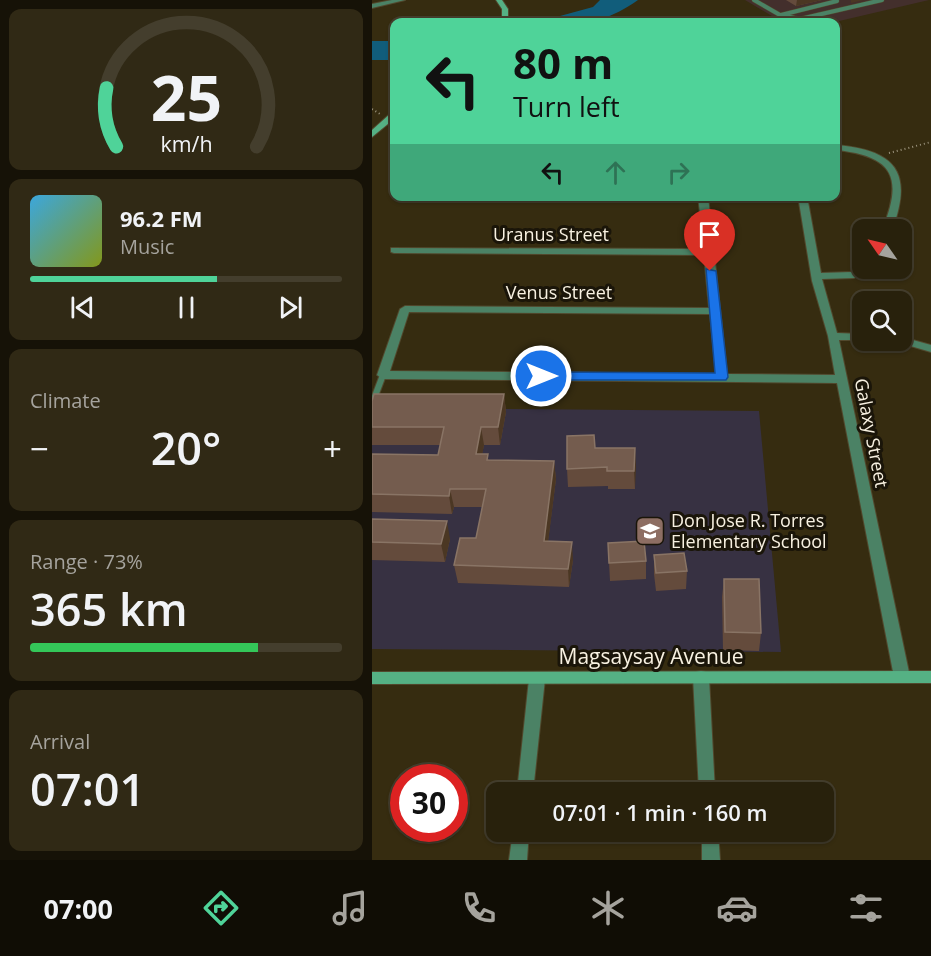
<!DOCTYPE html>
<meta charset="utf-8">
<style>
body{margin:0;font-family:"Open Sans",sans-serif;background:#302915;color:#f1f3f6;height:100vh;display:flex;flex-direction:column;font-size:22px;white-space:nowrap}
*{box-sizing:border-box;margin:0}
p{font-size:20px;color:#a5a39d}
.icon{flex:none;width:33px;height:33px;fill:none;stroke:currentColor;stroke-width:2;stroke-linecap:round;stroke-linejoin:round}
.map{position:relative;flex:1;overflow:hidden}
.sheet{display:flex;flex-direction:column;gap:9px;padding:9px;background:#161207;width:372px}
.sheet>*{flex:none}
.hud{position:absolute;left:18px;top:18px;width:450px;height:183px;border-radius:12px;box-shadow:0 2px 4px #0004,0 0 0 2px #443e2d;background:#4fd399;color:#111;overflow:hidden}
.needle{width:39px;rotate:304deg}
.tools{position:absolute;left:480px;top:219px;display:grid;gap:12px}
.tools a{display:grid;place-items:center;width:60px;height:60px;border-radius:12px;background:#28210c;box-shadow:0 2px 4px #0004,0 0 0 2px #443e2d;font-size:30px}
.speed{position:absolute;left:18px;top:764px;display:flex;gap:12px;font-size:30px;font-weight:700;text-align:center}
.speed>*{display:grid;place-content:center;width:78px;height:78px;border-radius:50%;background:#28210c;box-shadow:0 2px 4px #0004,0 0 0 2px #443e2d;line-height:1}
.speed .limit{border:9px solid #d22;background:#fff;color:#111}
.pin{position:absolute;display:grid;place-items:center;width:51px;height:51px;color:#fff;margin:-62px -26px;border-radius:50% 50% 50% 0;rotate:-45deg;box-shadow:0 0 6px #0007}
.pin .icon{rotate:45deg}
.me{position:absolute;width:66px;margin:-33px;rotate:90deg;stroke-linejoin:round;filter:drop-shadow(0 0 4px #0008)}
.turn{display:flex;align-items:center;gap:21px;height:126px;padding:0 24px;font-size:27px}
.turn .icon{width:78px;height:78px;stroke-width:2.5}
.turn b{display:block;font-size:42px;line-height:51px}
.lanes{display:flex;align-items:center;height:57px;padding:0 24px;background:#0003;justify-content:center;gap:30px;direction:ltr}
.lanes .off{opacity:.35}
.big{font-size:45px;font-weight:600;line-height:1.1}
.sheet .card{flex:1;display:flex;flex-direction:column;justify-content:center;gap:9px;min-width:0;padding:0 21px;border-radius:12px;background:#302915}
.sheet .dial{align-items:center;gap:0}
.dial svg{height:156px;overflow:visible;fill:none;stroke:#443e2d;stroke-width:7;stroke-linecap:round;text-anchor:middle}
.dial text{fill:#f1f3f6;stroke:none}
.song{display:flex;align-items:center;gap:18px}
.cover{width:72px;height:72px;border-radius:9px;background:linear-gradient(135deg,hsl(200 70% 55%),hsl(70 70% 35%))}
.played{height:6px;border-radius:3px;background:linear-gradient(90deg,#4fd399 60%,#443e2d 60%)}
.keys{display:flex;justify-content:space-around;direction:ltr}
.heat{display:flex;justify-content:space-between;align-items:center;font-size:33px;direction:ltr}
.charge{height:9px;border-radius:4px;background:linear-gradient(90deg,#34c759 73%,#443e2d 0)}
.trip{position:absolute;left:114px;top:782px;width:348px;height:60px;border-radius:12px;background:#28210c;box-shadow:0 2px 4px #0004,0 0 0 2px #443e2d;font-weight:600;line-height:60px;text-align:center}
.tab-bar{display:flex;height:96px;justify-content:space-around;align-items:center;background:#100d05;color:#a5a39d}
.tab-bar .icon{width:42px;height:42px}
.tab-bar .selected{color:#4fd399}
.tab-bar b{font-size:27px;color:#f1f3f6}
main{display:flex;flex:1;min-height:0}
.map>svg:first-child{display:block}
</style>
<main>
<section class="sheet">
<div class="card dial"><svg viewBox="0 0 100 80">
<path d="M14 69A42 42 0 1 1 86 69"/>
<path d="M14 69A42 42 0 0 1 9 39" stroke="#4fd399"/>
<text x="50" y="56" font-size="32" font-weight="700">25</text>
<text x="50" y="72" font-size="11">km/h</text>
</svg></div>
<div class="card">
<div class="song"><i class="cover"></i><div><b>96.2 FM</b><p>Music</p></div></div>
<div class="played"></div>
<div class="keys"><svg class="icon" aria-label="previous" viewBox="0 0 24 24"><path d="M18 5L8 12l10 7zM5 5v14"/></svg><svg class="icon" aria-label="pause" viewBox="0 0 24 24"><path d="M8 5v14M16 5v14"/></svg><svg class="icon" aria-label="next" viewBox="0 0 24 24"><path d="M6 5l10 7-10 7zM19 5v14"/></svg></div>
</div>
<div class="card"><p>Climate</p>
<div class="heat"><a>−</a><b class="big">20°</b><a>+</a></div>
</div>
<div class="card"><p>Range · 73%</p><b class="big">365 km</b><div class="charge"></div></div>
<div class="card"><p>Arrival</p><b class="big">07:01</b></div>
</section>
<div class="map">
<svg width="559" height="860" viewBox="0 0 559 860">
<rect width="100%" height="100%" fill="#362c10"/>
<path fill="#432f2c" d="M373,0H557L463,22H410Z"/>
<path fill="#373142" d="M5,408L387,411L409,652L0,649V424Z"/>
<path fill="#115d7b" d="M228,0H266C229,26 209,23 166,22L221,7Z
M0,41H22V60H0Z"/>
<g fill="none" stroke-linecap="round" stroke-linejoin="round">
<g stroke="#51482d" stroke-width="5">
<path id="lane-far1" d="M382,0L408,15L428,19L510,0
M409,15L465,1"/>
</g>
<g stroke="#51482d" stroke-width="8">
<path id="lane" d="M0,404L11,375"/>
</g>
<g stroke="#51482d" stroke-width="2">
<path id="street" d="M20,0H33L0,8V4Z
M464,145C523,150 542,172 520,230H510C532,177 521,156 464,150Z
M326,196H336L355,374L463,375L456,336L440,281L426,196H435L449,273L480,272L490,266V268H500L482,278L450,279L465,333L490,334V340H467L538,677L535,682L530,683L525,682L522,677L465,383L11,379L5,375L28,309L33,306L337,308L332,255L22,253L19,252V248L332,249ZM37,312L338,314L344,374L18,371Z
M530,337L559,345V352L525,342L524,340H530Z
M329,671L334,672L337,677L343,792H327L321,677L324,672Z
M165,673L170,674L173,679L161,792H145L157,679L160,674Z
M141,831H157L155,860H137Z
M330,831H346L348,860H330Z"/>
</g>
<g stroke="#51482d" stroke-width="2">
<path id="secondary" d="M124,0H130L136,9V22H130V9Z
M19,113H22V119L0,137V130Z
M559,671V683L0,684V672Z"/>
</g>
<path stroke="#9c947e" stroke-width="2" stroke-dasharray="1 3" stroke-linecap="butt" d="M0,109L8,114
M517,153L559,142"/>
<use href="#lane-far1" stroke="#4b8265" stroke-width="4"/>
<use href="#lane" stroke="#4b8265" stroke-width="6"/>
<use href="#street" fill="#4b8265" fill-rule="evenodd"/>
<use href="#secondary" fill="#55b184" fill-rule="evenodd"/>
</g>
<path fill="#644b3c" d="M414,0H450L424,6Z
M132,394L134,412L128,445H112L110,454L117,460L182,461L184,479L176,541L201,560L197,587L86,583L82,565L104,538L110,507H82L80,514L0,512V454L66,455L69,445H0V401Z
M223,448H263V489H236V486L196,487L195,469Z
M0,519L78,539L73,562L0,560Z
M236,543L274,561V579L238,581Z
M282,555L315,571L314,589L284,591L282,574Z
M352,579L389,633L387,651L351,650L350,597Z"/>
<path fill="#4b3723" d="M425,0H450L424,6Z
M479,0H492L479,3Z
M132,394L134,412L128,445L126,427Z
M109,427L112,445L107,472L104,454Z
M263,448L264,467L263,489L262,471Z
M182,461L184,479L174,559L172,541Z
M78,489L82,507L80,514L77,496Z
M75,521L78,539L73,562L69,544Z
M200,542L201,560L197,587L196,569Z"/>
<path fill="#745c4e" stroke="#897465" stroke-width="1.5" d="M2,394H132L126,427H109L104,454H116L115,460L182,461L172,541L200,542L196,569L82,565L88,538H104L114,489H78L77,496L0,494V454L66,455L72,427H0V401Z
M222,435L223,448H263L262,471H235V467L195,469V436Z
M0,519L75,521L69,544L0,542Z
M272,541L274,561L237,563L236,543Z
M312,553L315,571L284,573L282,555Z
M352,579H387L389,633L353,632Z"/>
<path fill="#1a73e8" stroke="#114b97" stroke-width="1.5" d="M334,269L344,271L356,377L354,380H169L163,376L169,372L343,373Z"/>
<defs>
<g id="school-square" transform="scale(1.5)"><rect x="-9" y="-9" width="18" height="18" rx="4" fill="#8d6e63" stroke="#1a1509"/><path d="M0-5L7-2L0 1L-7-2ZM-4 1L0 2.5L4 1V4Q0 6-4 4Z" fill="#fff"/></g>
</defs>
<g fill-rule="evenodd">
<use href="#school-square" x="278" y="531"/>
</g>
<g text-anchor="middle" stroke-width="6" stroke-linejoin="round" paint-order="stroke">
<g font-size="18" fill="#f8f1e1" stroke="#1a1509">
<text x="179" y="241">Uranus Street</text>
<text x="187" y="299">Venus Street</text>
<text transform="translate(499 433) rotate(79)" y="6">Galaxy Street</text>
</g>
<g font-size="18" fill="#f8f1e1" stroke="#1a1509" text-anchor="start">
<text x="299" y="527">Don Jose R. Torres<tspan x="299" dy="21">Elementary School</tspan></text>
</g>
<g font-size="21" fill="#f8f1e1" stroke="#1a1509">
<text x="279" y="664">Magsaysay Avenue</text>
</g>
</g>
</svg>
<div class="tools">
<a><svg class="needle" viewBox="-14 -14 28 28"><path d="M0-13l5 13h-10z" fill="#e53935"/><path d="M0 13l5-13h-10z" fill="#a5a39d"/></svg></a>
<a><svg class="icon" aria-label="search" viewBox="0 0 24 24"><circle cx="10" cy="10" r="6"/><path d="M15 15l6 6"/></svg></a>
</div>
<div class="speed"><div class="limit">30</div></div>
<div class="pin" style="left:338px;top:271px;background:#d93025"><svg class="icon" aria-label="arrive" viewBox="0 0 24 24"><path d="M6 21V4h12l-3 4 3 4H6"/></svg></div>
<svg class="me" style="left:169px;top:376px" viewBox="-20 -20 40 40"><circle r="17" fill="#1a73e8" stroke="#fff" stroke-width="3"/><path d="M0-11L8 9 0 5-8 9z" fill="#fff"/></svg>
<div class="trip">07:01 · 1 min · 160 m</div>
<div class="hud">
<div class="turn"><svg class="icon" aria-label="left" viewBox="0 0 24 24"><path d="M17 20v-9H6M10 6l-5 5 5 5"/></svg><div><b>80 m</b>Turn left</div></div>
<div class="lanes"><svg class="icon" aria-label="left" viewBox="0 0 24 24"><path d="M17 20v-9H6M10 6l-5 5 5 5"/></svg><svg class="icon off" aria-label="ahead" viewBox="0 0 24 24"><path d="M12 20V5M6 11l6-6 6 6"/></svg><svg class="icon off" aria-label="right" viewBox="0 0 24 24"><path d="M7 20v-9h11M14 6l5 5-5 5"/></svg></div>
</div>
</div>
</main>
<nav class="tab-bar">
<b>07:00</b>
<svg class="icon selected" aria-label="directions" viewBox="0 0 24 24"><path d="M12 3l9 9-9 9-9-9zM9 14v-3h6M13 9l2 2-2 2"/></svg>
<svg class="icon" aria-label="music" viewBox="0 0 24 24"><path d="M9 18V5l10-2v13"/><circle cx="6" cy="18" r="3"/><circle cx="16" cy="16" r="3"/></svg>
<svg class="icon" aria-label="phone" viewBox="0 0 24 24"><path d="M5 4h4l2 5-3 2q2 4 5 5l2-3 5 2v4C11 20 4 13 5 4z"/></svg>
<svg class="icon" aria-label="climate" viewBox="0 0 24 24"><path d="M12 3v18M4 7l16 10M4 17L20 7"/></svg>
<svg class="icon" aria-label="car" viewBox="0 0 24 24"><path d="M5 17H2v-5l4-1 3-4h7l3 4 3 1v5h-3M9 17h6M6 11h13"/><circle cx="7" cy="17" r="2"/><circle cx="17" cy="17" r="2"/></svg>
<svg class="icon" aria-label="filters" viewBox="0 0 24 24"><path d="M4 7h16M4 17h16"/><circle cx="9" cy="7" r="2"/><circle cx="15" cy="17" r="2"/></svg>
</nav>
